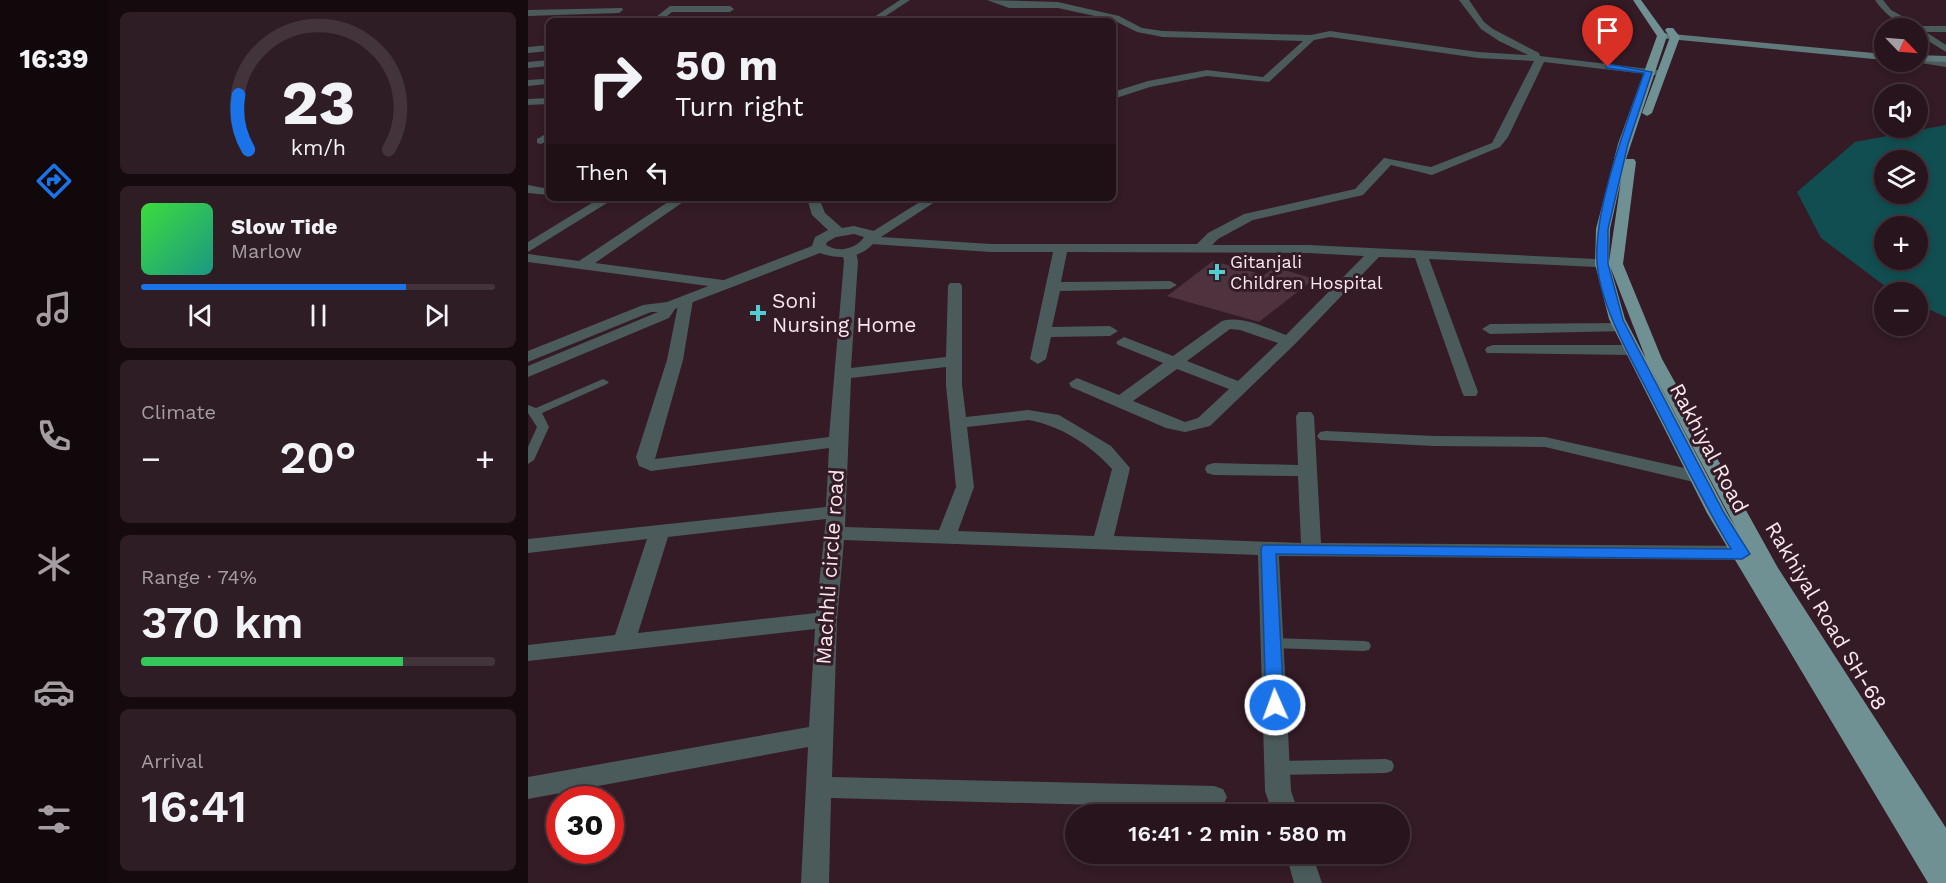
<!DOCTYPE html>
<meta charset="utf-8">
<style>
body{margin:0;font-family:"Work Sans",sans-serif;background:#2f1d25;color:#f1f3f6;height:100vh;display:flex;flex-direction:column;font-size:22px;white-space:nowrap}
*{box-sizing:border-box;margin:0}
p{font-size:20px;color:#a49ea3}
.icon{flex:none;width:33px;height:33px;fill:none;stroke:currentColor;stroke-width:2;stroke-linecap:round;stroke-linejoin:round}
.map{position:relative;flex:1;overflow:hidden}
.details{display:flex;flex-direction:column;gap:12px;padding:12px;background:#150b0f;width:420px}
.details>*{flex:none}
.hud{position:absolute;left:18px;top:18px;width:570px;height:183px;border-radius:9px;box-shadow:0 3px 9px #0003,0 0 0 2px #43333b;background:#27141c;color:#f1f3f6;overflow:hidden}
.needle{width:39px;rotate:115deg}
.tools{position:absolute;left:1346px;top:18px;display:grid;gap:12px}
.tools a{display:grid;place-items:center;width:54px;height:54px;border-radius:50%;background:#27141c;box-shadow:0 3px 9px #0003,0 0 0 2px #43333b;font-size:30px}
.speed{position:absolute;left:18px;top:786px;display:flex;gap:12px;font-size:30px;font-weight:700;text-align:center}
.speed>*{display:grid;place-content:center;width:78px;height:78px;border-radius:50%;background:#27141c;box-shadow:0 3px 9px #0003,0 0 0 2px #43333b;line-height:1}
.speed .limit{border:9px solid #d22;background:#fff;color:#111}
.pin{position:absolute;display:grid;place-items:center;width:51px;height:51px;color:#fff;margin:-62px -26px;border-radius:50% 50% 50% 0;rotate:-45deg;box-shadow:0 0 6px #0007}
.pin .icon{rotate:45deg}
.me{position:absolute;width:66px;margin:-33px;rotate:358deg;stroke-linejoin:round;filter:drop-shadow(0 0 4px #0008)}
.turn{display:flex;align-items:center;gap:21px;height:126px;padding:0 30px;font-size:27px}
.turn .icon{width:78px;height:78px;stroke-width:2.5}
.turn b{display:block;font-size:42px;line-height:51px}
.then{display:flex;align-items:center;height:57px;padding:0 30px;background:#0003;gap:12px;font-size:22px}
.big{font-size:45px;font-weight:600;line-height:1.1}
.details .card{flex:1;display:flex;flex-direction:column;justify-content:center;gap:9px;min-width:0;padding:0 21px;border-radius:9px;background:#2f1d25}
.details .dial{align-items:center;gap:0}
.dial svg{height:156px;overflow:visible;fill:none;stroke:#43333b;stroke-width:7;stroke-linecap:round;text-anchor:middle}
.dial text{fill:#f1f3f6;stroke:none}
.song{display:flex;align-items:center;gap:18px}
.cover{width:72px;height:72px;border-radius:9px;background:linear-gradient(135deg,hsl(120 70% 55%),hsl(170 70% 35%))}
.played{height:6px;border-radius:3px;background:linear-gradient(90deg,#1a73e8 75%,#43333b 75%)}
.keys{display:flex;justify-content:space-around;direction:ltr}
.heat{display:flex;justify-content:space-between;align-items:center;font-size:33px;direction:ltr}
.charge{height:9px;border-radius:4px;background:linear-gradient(90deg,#34c759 74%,#43333b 0)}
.trip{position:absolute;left:537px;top:804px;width:345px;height:60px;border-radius:30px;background:#27141c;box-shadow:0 3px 9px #0003,0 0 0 2px #43333b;font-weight:600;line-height:60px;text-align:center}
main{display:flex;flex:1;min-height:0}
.menu{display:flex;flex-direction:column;width:108px;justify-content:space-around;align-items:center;background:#10080b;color:#a49ea3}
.menu .icon{width:42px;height:42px}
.menu .active{color:#1a73e8}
.menu b{font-size:27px;color:#f1f3f6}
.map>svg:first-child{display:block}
</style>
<main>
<nav class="menu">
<b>16:39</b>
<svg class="icon active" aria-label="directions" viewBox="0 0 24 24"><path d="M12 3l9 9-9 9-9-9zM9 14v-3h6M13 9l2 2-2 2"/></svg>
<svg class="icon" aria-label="music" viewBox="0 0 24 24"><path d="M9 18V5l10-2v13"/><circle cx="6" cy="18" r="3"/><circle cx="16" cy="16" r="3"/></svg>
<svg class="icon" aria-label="phone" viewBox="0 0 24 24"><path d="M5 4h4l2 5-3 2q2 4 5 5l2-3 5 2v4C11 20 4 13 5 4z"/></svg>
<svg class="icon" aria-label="climate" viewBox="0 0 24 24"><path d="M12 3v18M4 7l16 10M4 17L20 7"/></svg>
<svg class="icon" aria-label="car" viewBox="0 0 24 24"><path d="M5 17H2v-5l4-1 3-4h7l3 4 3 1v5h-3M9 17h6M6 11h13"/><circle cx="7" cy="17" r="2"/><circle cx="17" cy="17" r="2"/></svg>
<svg class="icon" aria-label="filters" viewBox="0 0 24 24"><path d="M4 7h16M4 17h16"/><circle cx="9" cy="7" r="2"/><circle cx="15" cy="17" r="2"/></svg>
</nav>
<section class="details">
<div class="card dial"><svg viewBox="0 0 100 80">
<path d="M14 69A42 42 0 1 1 86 69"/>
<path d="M14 69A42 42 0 0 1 9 41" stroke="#1a73e8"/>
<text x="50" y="56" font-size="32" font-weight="700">23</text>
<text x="50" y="72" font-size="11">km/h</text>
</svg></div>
<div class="card">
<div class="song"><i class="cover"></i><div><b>Slow Tide</b><p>Marlow</p></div></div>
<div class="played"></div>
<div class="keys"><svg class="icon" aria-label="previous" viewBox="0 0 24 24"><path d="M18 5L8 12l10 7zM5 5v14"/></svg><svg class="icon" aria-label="pause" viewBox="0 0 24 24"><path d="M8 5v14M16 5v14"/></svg><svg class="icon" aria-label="next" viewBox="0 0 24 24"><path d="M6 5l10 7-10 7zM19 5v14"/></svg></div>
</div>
<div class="card"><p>Climate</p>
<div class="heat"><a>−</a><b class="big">20°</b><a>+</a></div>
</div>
<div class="card"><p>Range · 74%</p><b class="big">370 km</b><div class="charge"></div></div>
<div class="card"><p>Arrival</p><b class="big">16:41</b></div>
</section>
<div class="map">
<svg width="1418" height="883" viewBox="0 0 1418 883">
<rect width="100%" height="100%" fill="#341b26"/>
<path fill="#114e51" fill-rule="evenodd" d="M1418,125V317L1389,304V292H1365L1293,238L1269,192L1327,142ZM1356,160H1389V194H1356ZM1356,226H1389V260H1356Z"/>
<path fill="#4e323e" d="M685,261L736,275L747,267L786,279L731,322L639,296Z"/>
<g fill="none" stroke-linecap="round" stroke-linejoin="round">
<path fill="#4b5b5b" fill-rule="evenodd" d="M221,18L235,21H219Z
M75,379L81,382L79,384L14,413L21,427L6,460L0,464V447L9,427L0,413V405L8,408Z
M744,638L836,641L841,642L843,646L841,650L836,651L744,648L739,647L737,643L739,639Z
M858,759L864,761L866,766L864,771L858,773L749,775L743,773L741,768L743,763L749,761Z"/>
<path fill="#4b5b5b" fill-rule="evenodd" d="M459,0L530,2L591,16L614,28L635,31L783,35L802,31L950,52L1000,55L971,41L953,29L931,0H941L956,22L965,29L1011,53L1012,56L1138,71V75L1134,76L1016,62L980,137L972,147L904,175L863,165L835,195L725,220L690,239L684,245H780L1088,260L1095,264L1088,268L901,259L950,392L948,396H936L934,392L887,258L851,257L767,344L682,426L657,432L638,428L543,387L541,383L549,378L591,395L635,363L590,345L588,342L596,337L645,356L694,321C715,315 738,328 758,335L836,256L780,253L539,252L533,282L642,281L649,285L642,289L532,291L524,327L582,326L590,331L582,336L523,337L518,359L510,364L502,359L525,252H463L343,244L338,243L336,237L398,198H413L353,237L463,244H669L680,233L716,214L827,189L856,158L903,167L964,143L1006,61L950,58L802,37L786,40L741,82L679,76L622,87L585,99V92L620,81L679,70L735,77L775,41L635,37L609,32L585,20L530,8H481ZM702,329L712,330L750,343L710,381L659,361ZM649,369L701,389L670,418L657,422L605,401Z
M1347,0H1355L1363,10L1392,26H1418V32H1398L1418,45V52L1389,34V28C1372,28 1356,13 1347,0Z
M142,6H202L206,9L202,12H144L133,21H123Z
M94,8L95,10L91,13L0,16V10Z
M21,45V51L0,53V47Z
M21,60V66L0,68V62Z
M15,79L20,82L19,84L0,86V80Z
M21,132V140L13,144L9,143V139Z
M0,185L21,189V195L0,193Z
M72,198H87L0,252V242Z
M146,198L158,200L67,263L195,280L202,284L200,287L195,288L0,262V254L51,261Z
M321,248L328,252L330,261L323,368L418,357L420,286L422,283H432L434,286V385L438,417L500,410L531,415L583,446L602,468L586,536L773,543L770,476L686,475L679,473L677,469L679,465L686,463L770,465L768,416L771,412H783L786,416L793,543L1227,546L1234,548L1237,553L1234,558L1227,560L751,556L763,791L771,814H745L737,791L730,555L316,540L309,620L304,777L686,786L695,789L699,797L695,805L686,808L303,798L301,883H273L280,747L0,799V777L281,727L287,629L0,661V645L87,635L119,539L0,553V539L298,507L301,448L123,471L111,466L108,457L139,360L151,300L158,296L165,300L155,360L127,459L301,437L316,261L314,252ZM418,367V385L428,487L411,530L317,527L323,378ZM500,420C531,425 563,445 584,469L566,536L430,531L446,487L439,427ZM298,519L288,613L110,633L140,537Z
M1093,323L1101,328L1099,331L962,334L954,329L962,324Z
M965,345H1104L1112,350L1104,355L959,353L957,350L959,347Z
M798,431L906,436L1017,437L1170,471L1177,473L1179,477L1177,481L1170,483L1017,447L906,446L792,440L789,436L792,432Z
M758,854H784L794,883H766Z"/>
<path fill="#4b5b5b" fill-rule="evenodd" d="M372,0H382L350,21H340Z
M1389,56L1418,61V67L1387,62Z
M21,98V104L0,105V99Z
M279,198H291L297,213L314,228L326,226L346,231L350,237C338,258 313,261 292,253L147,309L141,318L0,377V366L130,312H123L0,362V351L115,305L139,302L284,246L287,237L300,230L284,215ZM326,234L336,237C328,249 311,253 298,245L299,242L308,237Z"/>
<path fill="#60797b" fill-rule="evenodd" d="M1134,33L1356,54V60L1131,38L1129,36Z
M1389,55L1418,56V62L1389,61Z"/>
<path fill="#709193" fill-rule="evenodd" d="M1105,0H1113L1139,36L1098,159H1106L1108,162L1095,264L1134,359L1250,568L1418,828V883H1400L1179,513L1081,319L1067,264L1068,229L1090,144L1129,36ZM1093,180L1081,262L1082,229ZM1082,266L1118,359L1208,528L1199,513L1097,319Z
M1139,28H1145L1152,37L1124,113L1119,116L1114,113L1142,37L1137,30Z"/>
</g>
<path fill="#1a73e8" stroke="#114b97" stroke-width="1.5" d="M1080,64L1124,72L1100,144L1080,229V264L1095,320L1196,513L1222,554L1214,559L748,554L756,705L753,710L747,712L740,710L738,705L733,548L735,545L1203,549C1174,501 1150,450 1124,400C1104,360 1072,307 1069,262C1066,207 1098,126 1116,73L1078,68V65Z"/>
<g fill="#51ccd3" stroke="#341b26" stroke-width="2">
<path d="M686 263h6v6h6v6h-6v6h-6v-6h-6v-6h6z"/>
<path d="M227 304h6v6h6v6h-6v6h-6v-6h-6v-6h6z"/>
</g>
<g text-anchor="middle" stroke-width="6" stroke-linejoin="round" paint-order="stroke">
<g font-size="18" fill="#f9e7ee" stroke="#341b26" text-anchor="start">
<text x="702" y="268">Gitanjali<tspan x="702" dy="21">Children Hospital</tspan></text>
</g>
<g font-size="21" fill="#f9e7ee" stroke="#341b26" text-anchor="start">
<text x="244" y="308">Soni<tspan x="244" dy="24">Nursing Home</tspan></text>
</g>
<g font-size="21" fill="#f9e7ee" stroke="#341b26">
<text transform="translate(1181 448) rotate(62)" y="7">Rakhiyal Road</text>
<text transform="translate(302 567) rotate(-86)" y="7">Machhli circle road</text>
<text transform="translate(1298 616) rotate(59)" y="7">Rakhiyal Road SH-68</text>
</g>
</g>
</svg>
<div class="tools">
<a><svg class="needle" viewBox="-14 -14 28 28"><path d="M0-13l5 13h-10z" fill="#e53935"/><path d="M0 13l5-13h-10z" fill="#a49ea3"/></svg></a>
<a><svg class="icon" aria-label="sound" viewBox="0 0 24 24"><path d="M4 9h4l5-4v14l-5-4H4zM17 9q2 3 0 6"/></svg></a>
<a><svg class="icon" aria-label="layers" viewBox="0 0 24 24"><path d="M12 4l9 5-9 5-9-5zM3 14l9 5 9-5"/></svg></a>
<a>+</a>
<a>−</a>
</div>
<div class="speed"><div class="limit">30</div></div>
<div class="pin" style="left:1080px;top:67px;background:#d93025"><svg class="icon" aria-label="arrive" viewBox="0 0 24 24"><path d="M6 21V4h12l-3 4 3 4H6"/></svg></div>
<svg class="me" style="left:747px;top:705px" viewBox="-20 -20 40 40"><circle r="17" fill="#1a73e8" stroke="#fff" stroke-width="3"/><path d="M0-11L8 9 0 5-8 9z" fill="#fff"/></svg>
<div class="trip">16:41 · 2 min · 580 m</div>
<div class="hud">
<div class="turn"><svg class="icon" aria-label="right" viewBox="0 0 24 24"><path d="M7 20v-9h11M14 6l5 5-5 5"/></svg><div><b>50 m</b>Turn right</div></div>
<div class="then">Then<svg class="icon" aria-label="left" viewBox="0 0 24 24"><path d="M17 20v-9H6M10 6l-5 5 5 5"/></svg></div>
</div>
</div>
</main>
